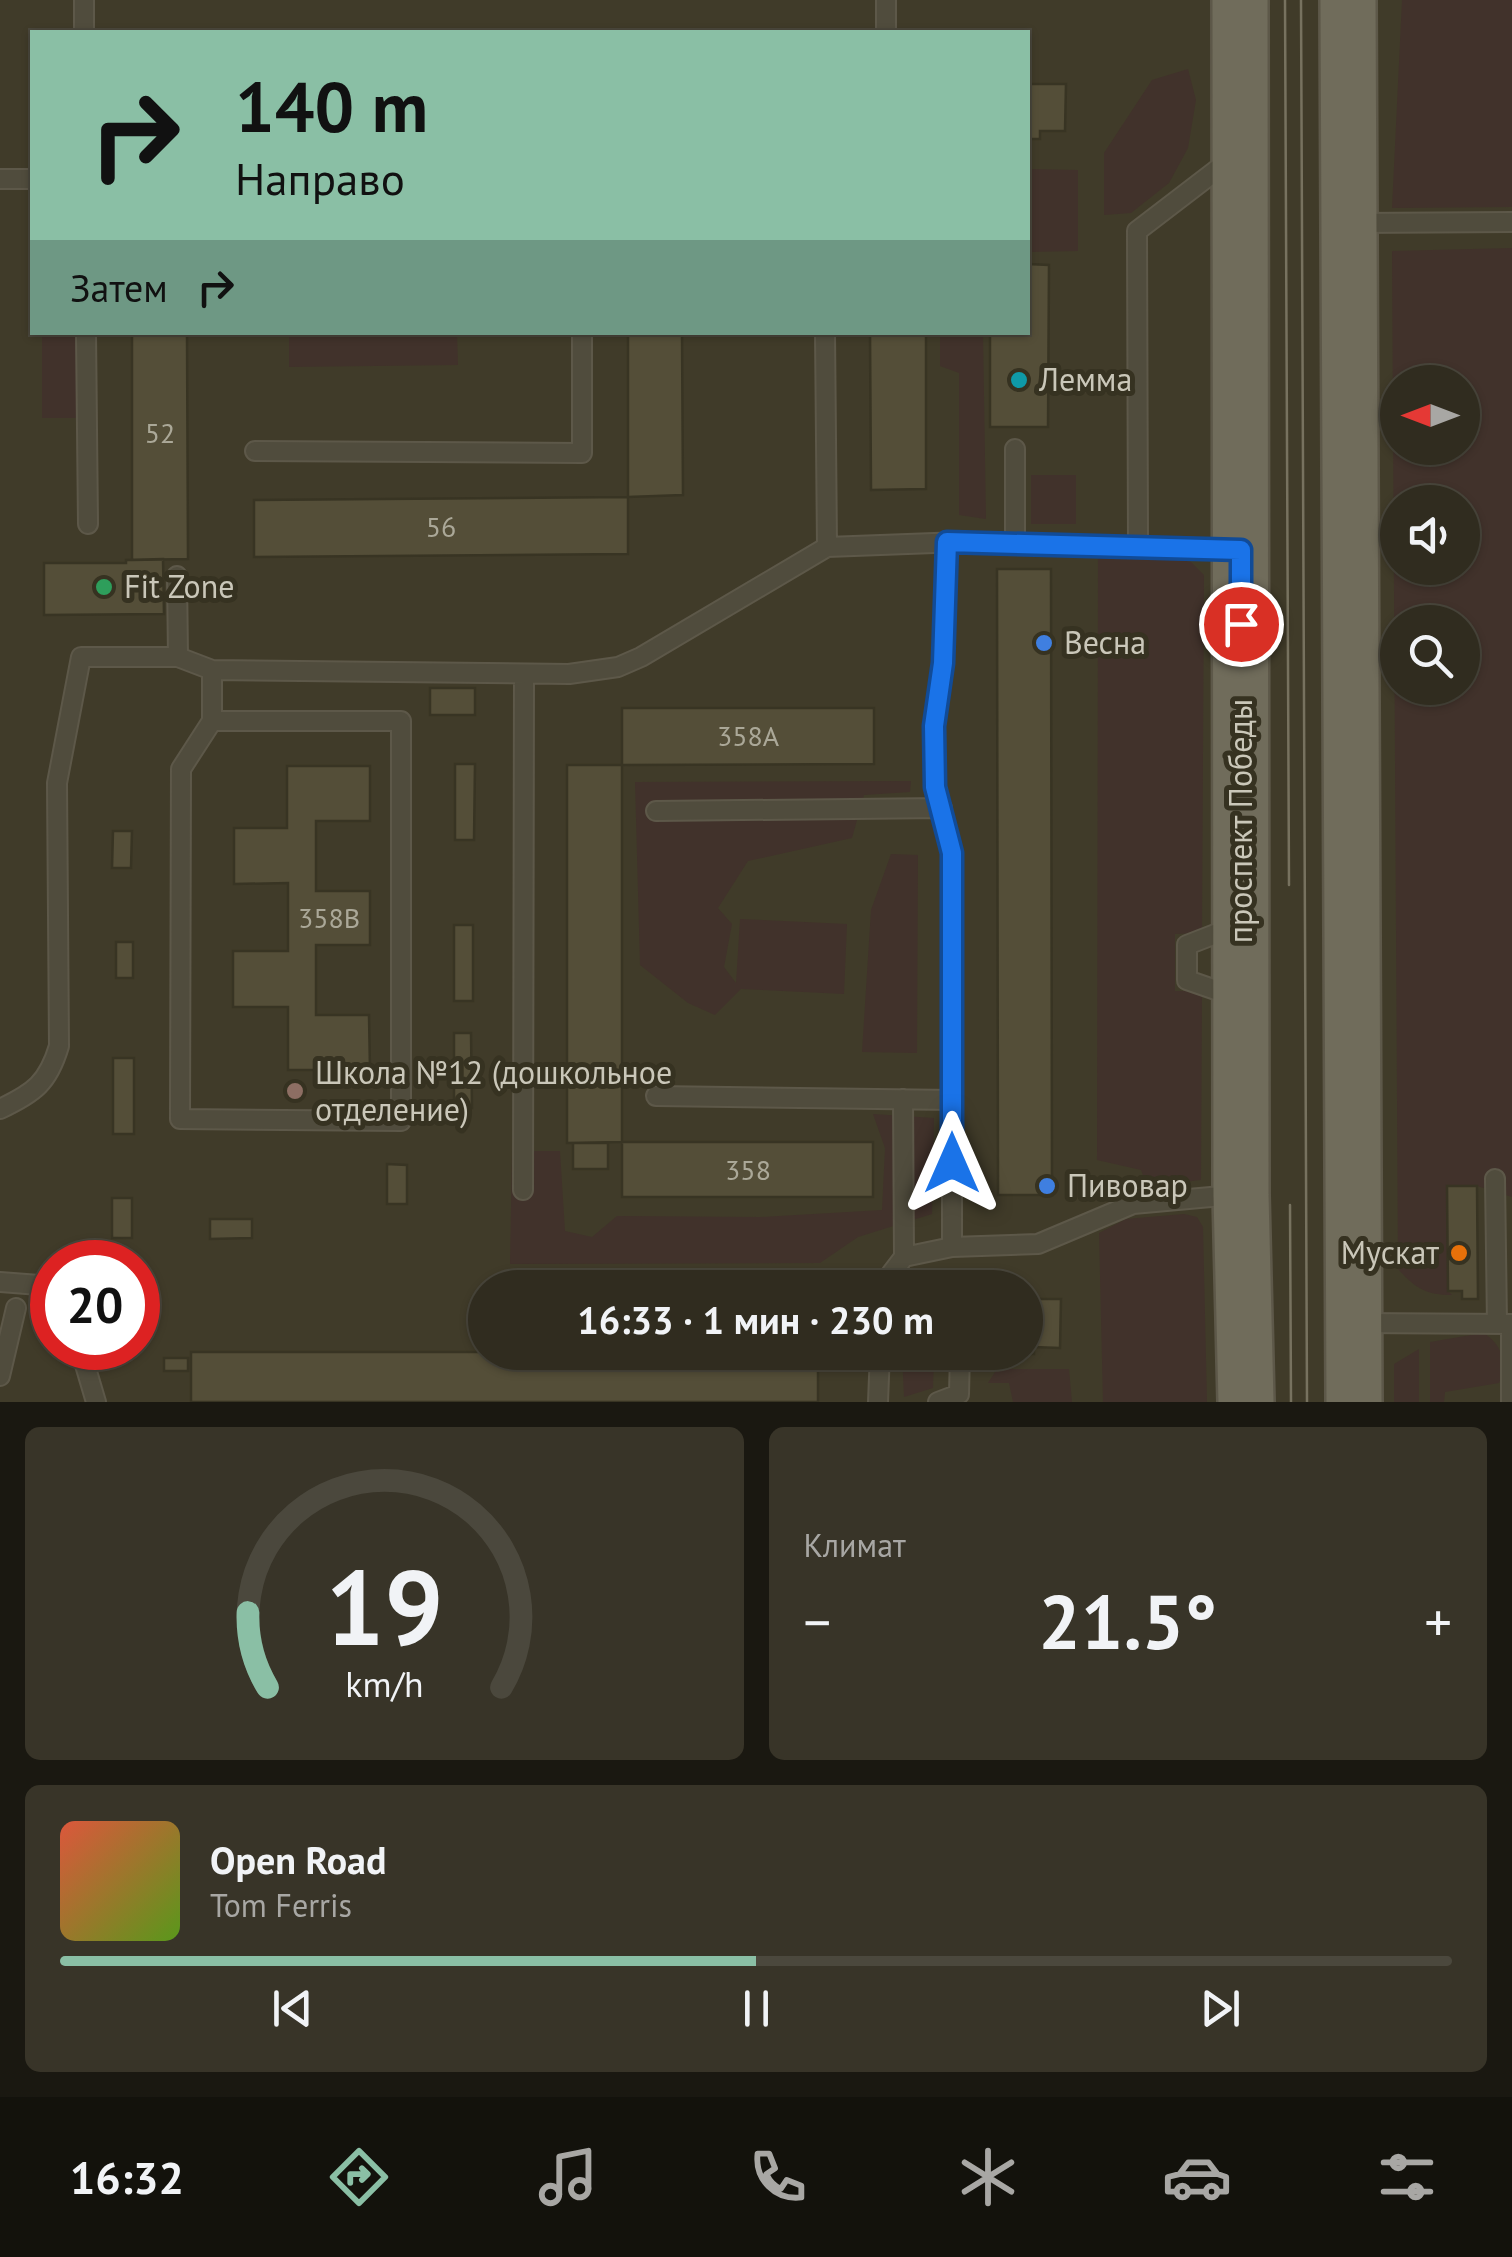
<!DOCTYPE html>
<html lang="ru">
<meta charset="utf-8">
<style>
body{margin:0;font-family:"PT Sans",sans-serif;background:#383428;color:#f1f3f6;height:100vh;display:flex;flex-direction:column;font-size:38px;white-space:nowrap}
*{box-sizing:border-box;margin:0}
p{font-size:32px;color:#a8a7a4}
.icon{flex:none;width:55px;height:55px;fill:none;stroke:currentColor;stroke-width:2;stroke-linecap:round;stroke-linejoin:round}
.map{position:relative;height:1402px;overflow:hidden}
.panel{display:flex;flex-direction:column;gap:25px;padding:25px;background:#1a1811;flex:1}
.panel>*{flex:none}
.banner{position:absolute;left:30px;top:30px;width:1000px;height:305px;border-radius:0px;box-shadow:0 2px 8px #0004,0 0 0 2px #4b483d;background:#8abfa5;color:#111;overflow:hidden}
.needle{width:65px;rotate:270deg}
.controls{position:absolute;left:1380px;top:365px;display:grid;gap:20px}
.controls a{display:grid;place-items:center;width:100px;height:100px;border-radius:50%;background:#302c1f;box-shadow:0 2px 8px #0004,0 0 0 2px #4b483d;font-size:50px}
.speed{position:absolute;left:30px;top:1240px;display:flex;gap:20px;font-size:50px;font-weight:700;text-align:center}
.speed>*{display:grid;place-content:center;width:130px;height:130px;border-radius:50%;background:#302c1f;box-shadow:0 2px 8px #0004,0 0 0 2px #4b483d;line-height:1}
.speed .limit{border:15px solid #d22;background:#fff;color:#111}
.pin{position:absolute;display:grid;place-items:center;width:85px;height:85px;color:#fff;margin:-42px;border:5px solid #fff;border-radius:50%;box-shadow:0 2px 10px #0007}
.me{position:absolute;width:110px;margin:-55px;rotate:0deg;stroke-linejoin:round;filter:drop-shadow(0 0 8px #0008)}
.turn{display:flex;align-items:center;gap:35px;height:210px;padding:0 40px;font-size:45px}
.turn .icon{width:130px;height:130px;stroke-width:2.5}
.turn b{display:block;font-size:70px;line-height:85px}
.then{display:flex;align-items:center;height:95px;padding:0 40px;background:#0003;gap:20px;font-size:38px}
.big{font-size:75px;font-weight:700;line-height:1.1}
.panel .card{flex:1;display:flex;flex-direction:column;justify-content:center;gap:15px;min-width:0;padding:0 35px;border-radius:15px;background:#383428}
.panel .dial{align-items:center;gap:0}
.dial svg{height:260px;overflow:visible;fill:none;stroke:#4b483d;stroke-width:7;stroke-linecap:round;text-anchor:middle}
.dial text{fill:#f1f3f6;stroke:none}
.song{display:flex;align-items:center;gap:30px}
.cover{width:120px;height:120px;border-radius:15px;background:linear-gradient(135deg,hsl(10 70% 55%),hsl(90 70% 35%))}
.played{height:10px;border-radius:5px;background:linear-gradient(90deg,#8abfa5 50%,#4b483d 50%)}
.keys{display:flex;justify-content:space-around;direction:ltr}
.heat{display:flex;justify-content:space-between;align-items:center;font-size:55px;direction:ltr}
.panel .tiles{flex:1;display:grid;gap:25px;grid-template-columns:1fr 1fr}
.card:last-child{grid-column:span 2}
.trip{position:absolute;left:468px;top:1270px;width:575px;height:100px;border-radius:50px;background:#302c1f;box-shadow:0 2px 8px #0004,0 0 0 2px #4b483d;font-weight:700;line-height:100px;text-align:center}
.tab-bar{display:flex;height:160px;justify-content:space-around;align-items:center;background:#13120c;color:#a8a7a4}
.tab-bar .icon{width:70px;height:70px}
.tab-bar .selected{color:#8abfa5}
.tab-bar b{font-size:45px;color:#f1f3f6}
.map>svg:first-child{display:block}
</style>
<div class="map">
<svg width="1512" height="1402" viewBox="0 0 1512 1402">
<rect width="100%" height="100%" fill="#403b29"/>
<path fill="#41322b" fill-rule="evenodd" d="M1402,0H1512V207L1392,208Z
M1188,69L1196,100L1188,148L1169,183L1131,213L1104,215V153L1152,80Z
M1028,169L1078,170V251L1028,252Z
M1512,248V1197L1477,1186L1447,1187L1448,1291L1452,1295C1426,1295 1415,1288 1398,1269L1392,251ZM1398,382H1462V448H1398ZM1398,502H1462V568H1398ZM1398,622H1462V688H1398Z
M42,333H79L80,418H42Z
M289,333H457L458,365L289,367Z
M940,333H983L986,519L959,515V373L940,366Z
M1031,475H1076V524H1031Z
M1098,557L1182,560L1191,562L1204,575L1202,933L1175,934V991H1202L1201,1180L1147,1186L1141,1170L1097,1160Z
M911,781L910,792L864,795L852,838L748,861L718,908L732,924L724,967L736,983L740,919L847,924L844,994L741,989L715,1015L688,1003L640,965L635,782Z
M891,854L918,855L917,1053L862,1052L871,910Z
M873,1114L934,1118L932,1214L858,1237L820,1263L510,1264L512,1151H560L565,1231L592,1237L617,1216L760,1217L882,1210L885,1148Z
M1184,1214L1197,1217L1203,1227L1207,1402H1103L1099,1233L1126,1219Z
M1483,1333C1502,1343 1508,1365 1499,1383L1445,1392L1444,1402H1430V1342Z
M1419,1349V1402H1394V1364Z
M902,1353H934L933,1388L904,1397Z
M997,1369H1069L1072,1402H1013L1009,1383H988Z"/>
<path fill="#544e38" stroke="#383423" stroke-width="2.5" d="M1028,84H1066L1065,131H1040V139H1028Z
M1028,264L1049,265L1048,427H990V332H1028Z
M132,332H187L188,559L132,560Z
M628,332H682L683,495L628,497Z
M926,332V489L871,490L870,332Z
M628,497V554L254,557V500Z
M163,559L164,614L44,615V563H126V560Z
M997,569H1051L1052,1195H998Z
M430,688H475V715H430Z
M622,708H874V764L622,765Z
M455,764H475L474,840H455Z
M567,765H622V1142L567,1143Z
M287,766H370V821H316V891H370V945H316V1015H369L370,1070H288V1007H233V951H288V883L234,884V828H287Z
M113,831H132L131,868H112Z
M454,925H473V1001H454Z
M116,942H133V978H116Z
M454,1033H471L472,1108H454Z
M113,1058H134V1134H113Z
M622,1142H873V1197H622Z
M573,1143H608V1169H573Z
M387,1164L407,1165V1204H387Z
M1447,1186H1477L1478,1299H1462V1291H1448Z
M112,1198H132V1238H112Z
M210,1219H252V1238L210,1239Z
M954,1273H1002V1288H928V1280H954Z
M1025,1299H1061L1060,1348L1034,1347V1354H987L1025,1352Z
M191,1352H818V1402H191Z
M164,1358H188V1371H164Z"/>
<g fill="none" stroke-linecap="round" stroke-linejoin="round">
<g stroke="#5d5849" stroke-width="22">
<path id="service" d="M84,0V32
M886,32V0
M0,179H32
M1355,223L1512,222
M86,332L88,524
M825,332L827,547
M255,451L582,453V332
M947,542L943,663L934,726L935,787L952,853V1247
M1015,543V449
M1138,546L1137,231L1231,159
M177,576L178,657
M212,670V721L181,769L180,1119L401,1121V721H212
M656,811L942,808
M1236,926L1187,945V980L1236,997
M656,1096L953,1100
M903,1099L904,1257
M0,1109C34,1093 48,1083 59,1046L57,783L81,657H178L212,670L569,674L618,667L641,657L827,547L961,542L1235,549
M1495,1179L1497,1324
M523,1190L524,674
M0,1282L52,1286
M887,1288L891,1274L904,1257L952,1247L1038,1244L1133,1204L1233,1195
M1358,1323L1512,1324
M1511,1324V1402
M80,1348L96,1402
M0,1376L16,1308
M878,1402L880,1352
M938,1402L959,1394L960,1352"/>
</g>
<g stroke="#5d5849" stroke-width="60">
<path id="primary" d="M1240,0L1241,1195L1246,1402
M1348,0L1354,1402"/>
</g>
<use href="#service" stroke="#504c3d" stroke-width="18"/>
<use href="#primary" stroke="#706c5b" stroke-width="55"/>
<path stroke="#77725f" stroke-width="2.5" d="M1285,0L1289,885
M1301,0L1307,1402
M1290,1205L1291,1402"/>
</g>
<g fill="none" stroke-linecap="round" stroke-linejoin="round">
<g stroke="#114b97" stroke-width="25">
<path id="route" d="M952,1163V853L935,787L934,726L943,663L947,542L1241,550V624"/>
</g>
<use href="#route" stroke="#1a73e8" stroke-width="18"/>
</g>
<circle fill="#0f9aa8" stroke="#363221" stroke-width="4" cx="1019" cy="380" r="10"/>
<circle fill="#2e9e5b" stroke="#363221" stroke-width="4" cx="104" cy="587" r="10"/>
<g fill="#3f7fe0" stroke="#363221" stroke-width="4">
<circle cx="1044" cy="643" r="10"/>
<circle cx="1047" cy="1186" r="10"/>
</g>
<circle fill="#8d6e63" stroke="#363221" stroke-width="4" cx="295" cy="1091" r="10"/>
<circle fill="#e8710a" stroke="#363221" stroke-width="4" cx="1459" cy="1253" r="10"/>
<g text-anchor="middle" stroke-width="10" stroke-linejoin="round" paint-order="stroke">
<g font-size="28" fill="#aba898">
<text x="160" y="443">52</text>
<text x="441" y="537">56</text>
<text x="748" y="746">358А</text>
<text x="329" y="928">358В</text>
<text x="748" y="1180">358</text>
</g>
<g font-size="32" fill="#cac7b9" stroke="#363221" text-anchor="start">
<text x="1039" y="391">Лемма</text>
<text x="124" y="598">Fit Zone</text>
<text x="1064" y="654">Весна</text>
<text x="315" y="1084">Школа №12 (дошкольное<tspan x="315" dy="37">отделение)</tspan></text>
<text x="1067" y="1197">Пивовар</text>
<text x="1439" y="1264" text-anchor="end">Мускат</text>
</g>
<g font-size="32" fill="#cac7b9" stroke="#363221">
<text transform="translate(1241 821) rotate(-90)" y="11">проспект Победы</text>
</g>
</g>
</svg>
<div class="controls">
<a><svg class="needle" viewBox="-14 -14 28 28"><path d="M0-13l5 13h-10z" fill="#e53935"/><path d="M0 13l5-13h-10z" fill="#a8a7a4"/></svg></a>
<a><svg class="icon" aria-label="sound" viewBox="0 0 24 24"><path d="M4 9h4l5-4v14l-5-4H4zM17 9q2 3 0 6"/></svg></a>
<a><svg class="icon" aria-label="search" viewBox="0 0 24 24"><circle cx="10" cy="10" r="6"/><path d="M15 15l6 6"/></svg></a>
</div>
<div class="speed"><div class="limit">20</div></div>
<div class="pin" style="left:1241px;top:624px;background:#d93025"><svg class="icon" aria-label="arrive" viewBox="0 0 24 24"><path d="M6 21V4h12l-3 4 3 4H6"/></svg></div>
<svg class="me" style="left:952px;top:1163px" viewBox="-20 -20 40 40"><path d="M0-17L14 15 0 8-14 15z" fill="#1a73e8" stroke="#fff" stroke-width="4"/></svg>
<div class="trip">16:33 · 1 мин · 230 m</div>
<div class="banner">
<div class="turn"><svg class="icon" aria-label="right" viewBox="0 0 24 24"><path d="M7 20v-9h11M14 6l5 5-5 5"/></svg><div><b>140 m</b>Направо</div></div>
<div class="then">Затем<svg class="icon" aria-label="right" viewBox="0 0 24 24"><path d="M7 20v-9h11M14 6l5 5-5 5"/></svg></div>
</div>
</div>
<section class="panel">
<div class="tiles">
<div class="card dial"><svg viewBox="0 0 100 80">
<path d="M14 69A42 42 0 1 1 86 69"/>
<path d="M14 69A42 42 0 0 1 8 46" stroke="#8abfa5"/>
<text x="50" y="56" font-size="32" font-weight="700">19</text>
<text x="50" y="72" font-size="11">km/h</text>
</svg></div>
<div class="card"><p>Климат</p>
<div class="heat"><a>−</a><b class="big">21.5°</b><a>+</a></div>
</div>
<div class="card">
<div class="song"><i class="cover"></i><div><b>Open Road</b><p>Tom Ferris</p></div></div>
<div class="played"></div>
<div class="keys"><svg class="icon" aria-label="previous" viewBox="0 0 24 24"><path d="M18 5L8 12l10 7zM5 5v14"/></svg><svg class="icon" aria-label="pause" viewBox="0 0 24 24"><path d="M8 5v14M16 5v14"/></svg><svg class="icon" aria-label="next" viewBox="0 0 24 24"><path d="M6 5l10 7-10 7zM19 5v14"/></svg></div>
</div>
</div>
</section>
<nav class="tab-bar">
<b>16:32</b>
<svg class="icon selected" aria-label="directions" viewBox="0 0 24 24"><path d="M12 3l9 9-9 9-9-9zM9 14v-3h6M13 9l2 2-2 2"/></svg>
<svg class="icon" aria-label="music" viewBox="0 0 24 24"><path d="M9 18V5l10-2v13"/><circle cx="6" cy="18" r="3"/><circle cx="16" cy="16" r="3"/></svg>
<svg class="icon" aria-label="phone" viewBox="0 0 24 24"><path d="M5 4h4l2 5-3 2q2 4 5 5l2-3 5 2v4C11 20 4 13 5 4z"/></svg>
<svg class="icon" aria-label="climate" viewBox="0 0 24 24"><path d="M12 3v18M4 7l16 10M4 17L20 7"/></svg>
<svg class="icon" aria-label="car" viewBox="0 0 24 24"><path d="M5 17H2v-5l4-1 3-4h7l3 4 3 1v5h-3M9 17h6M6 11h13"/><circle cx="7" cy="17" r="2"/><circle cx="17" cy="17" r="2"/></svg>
<svg class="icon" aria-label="filters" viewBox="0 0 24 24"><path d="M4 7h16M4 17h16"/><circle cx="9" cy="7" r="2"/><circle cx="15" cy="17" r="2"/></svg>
</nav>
